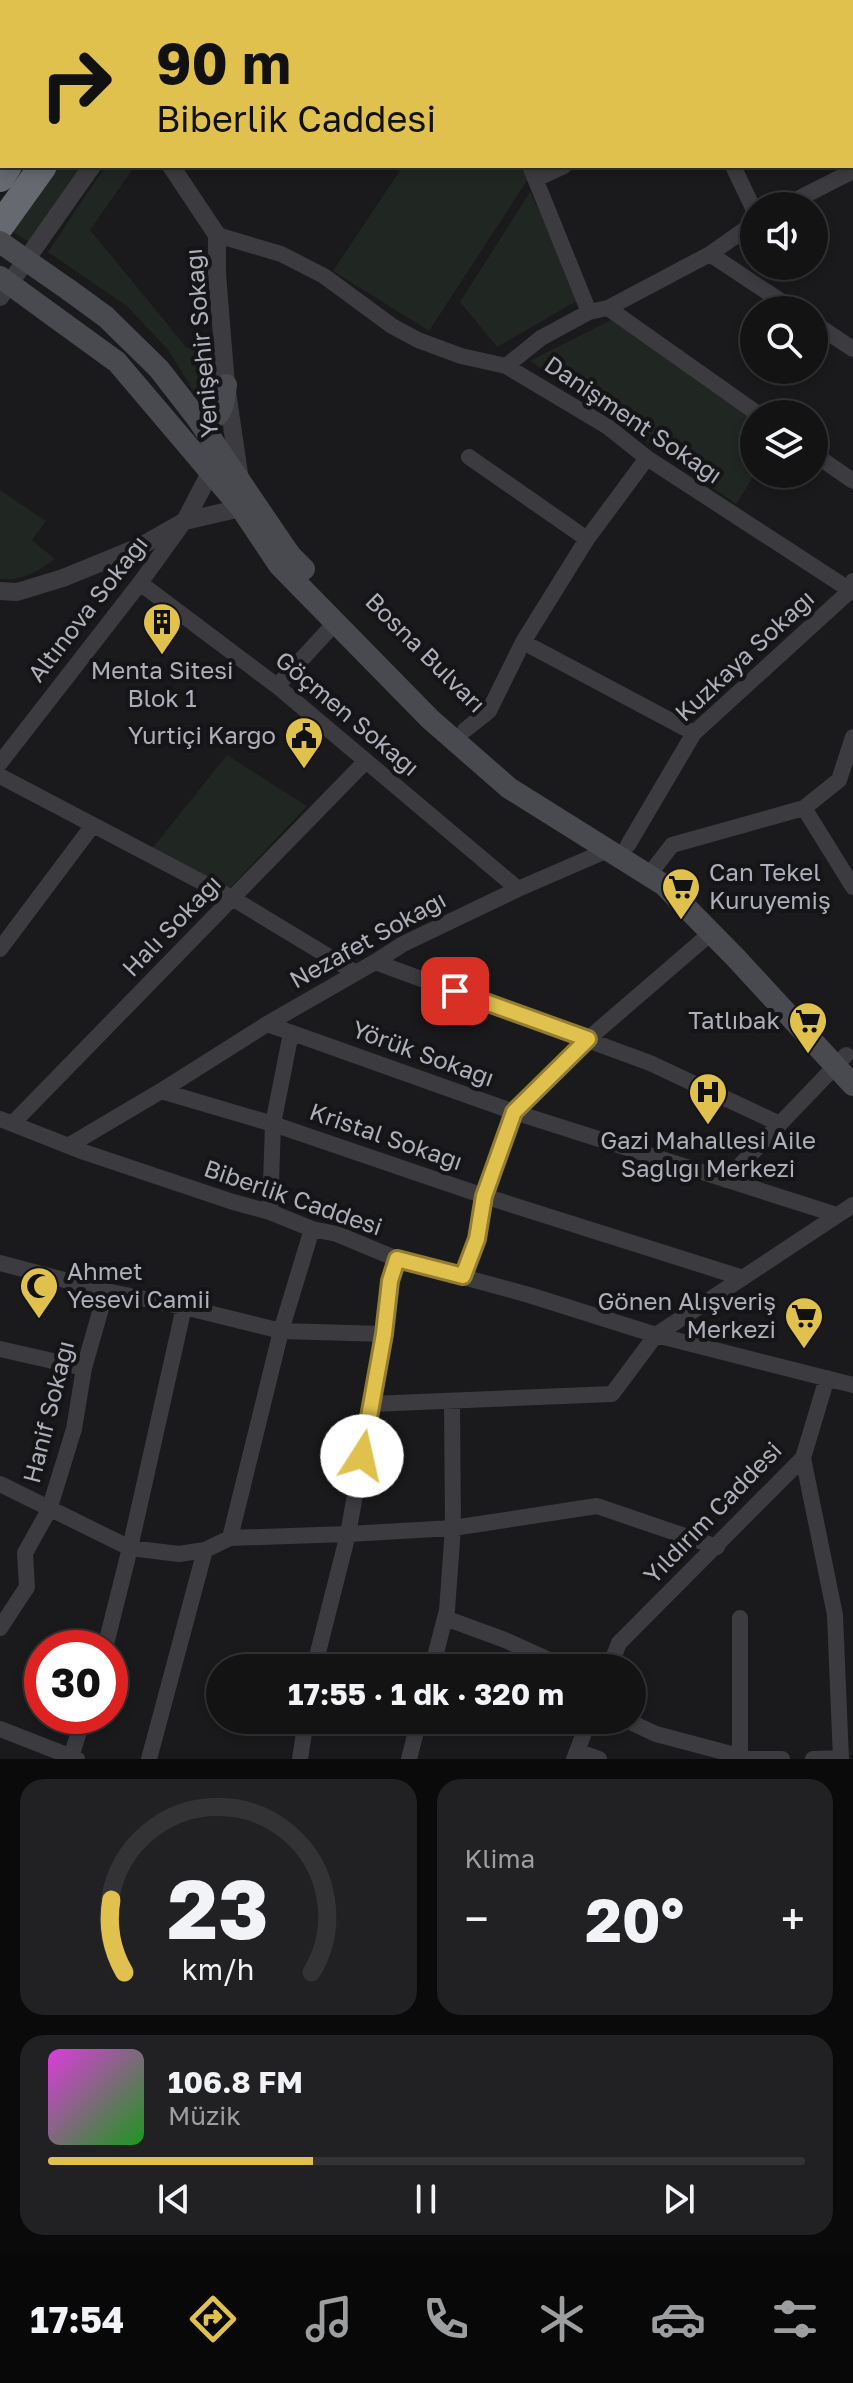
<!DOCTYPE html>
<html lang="tr">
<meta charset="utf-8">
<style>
body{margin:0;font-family:"Golos Text",sans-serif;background:#212022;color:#f1f3f6;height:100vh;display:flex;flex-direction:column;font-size:30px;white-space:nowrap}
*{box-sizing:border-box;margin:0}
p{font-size:26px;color:#9d9ea0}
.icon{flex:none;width:44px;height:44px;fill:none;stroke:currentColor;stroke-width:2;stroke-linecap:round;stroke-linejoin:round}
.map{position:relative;height:1759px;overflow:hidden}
.details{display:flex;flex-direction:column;gap:20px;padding:20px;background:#0b0a0b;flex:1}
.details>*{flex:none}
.banner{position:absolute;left:0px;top:0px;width:854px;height:168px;box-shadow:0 4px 12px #0003,0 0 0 2px #333234;background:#e0c14d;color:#111;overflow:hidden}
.buttons{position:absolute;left:740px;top:192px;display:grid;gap:16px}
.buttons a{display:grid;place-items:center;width:88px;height:88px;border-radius:50%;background:#141314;box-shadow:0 4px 12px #0003,0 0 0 2px #333234;font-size:40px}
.speed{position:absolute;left:24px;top:1630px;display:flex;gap:16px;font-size:40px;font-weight:700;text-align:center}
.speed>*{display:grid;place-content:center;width:104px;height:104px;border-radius:50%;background:#141314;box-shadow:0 4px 12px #0003,0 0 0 2px #333234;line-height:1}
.speed .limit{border:12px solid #d22;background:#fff;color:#111}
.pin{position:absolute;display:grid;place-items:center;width:68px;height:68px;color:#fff;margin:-34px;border-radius:16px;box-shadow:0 4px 12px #0006}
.me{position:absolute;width:88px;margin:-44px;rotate:10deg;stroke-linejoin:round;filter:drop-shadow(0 0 6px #0008)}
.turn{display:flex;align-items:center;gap:28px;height:168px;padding:0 24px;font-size:36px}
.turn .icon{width:104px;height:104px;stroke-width:2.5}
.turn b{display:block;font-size:56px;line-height:68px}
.big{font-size:60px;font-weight:700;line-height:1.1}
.details .card{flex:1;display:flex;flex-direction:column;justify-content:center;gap:12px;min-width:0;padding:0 28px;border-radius:24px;background:#212022}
.details .dial{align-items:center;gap:0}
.dial svg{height:208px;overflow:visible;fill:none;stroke:#333234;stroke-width:7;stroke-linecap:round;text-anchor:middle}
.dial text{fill:#f1f3f6;stroke:none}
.song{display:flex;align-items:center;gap:24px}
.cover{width:96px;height:96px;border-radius:12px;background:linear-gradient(135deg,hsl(300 70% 55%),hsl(120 70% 35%))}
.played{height:8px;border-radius:4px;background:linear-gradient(90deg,#e0c14d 35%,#333234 35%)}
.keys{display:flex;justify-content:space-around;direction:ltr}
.heat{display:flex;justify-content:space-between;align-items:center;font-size:44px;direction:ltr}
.details .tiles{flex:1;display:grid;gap:20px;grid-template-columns:1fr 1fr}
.card:last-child{grid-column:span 2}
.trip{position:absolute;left:206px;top:1654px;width:440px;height:80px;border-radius:40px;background:#141314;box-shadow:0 4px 12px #0003,0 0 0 2px #333234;font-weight:700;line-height:80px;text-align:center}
.menu{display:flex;height:128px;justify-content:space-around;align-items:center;background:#080808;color:#9d9ea0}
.menu .icon{width:56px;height:56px}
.menu .current{color:#e0c14d}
.menu b{font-size:36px;color:#f1f3f6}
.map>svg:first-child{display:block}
</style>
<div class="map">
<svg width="853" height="1759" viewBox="0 0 853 1759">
<rect width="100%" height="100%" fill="#1a191b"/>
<path fill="#202622" d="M478,0H656L657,2H479Z
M56,166H83L31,243L11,231Z
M108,166H135L90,230L187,348L213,337L220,406L206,412L169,351L128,307L48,252L104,168Z
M403,166H529L532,173L429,331L333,271Z
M530,192L582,298L497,347L460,302Z
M613,319L754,414L755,474L736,504L530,361Z
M0,490L46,521L32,540L55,559C37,571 23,582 0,579Z
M227,755L307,806L227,891L151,850Z"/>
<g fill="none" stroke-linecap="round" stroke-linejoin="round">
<path stroke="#3b3b40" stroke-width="16" d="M468,0V2
M658,0L659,2
M820,0V2
M697,2L703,0
M530,166L589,312
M733,166L754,210
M536,179L564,166
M784,206L853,171
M217,235L281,254L324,276L392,326L418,340L461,356L506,366L608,427L647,458L853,592
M710,254L794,310
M608,308L758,414
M814,323L853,349
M506,366L541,338L589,312L608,308L710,254L754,223
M814,454L853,481
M469,457L587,539
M140,583L277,686L518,889
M523,642L587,539L647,458
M277,686L335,623
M465,730L489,711L523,642L694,733
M0,763L140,583L184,522
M0,776L232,898L356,973
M804,808L853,887
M628,845L694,733L851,590L853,581
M649,875L672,845L804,808L839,780L853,737
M0,949L93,825
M375,962L650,1063L780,1124
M267,1024L514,1112L837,1215
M161,1091L267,1024L375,962L403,944L518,889L608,850
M0,1119L84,1152L233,1202L270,1212L312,1229L337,1234L397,1259L529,1295L656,1335L853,1385
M13,1123L366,761
M68,1146L161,1091L273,1124L484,1196L743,1278
M726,1180L846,1055
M270,1212L273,1124L291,1033
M0,1263L106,1291L184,1307L281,1331L384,1334
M463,1276L477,1239L484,1196L514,1112L588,1039L711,933
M0,1349L84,1368
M371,1404L612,1394L656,1335L853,1205
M803,1458L835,1615L841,1759
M0,1484L130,1548L179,1554L205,1550L230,1538L348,1534L453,1528L597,1506L717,1547
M230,1538L281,1331L312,1229
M445,1618L505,1640L567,1668
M740,1618V1755
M0,1628L27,1587L25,1553L49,1510L74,1429L84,1368L106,1291
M105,1648L130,1548L184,1307
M314,1668L348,1534L384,1334L390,1281L397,1259
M432,1668L447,1610L453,1528L452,1401
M609,1668L619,1643L803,1458L827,1378
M626,1720L656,1734L750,1759H782
M0,1729L77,1759
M577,1751L599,1759
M71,1757L84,1716
M149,1759L205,1550
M300,1759L306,1720
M409,1759L419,1720
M574,1759L589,1720
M813,1759L840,1758"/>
<path stroke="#3b3b40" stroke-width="18" d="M171,166L217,235V274L226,385L240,480
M0,297L92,166
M185,521L210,473
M0,591L17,592L63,578L141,546L185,521L241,508"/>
<path stroke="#494a50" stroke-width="22" d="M196,2L198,0
M69,290L106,317L159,369L197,418L290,555L304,569
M55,317L117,362L241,508L279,565L430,719L509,788L664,885L735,957L853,1085
M197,418C223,424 223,405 226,385"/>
<path stroke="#676970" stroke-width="28" d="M35,2L36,0
M63,2L64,0
M107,2L109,0
M167,2L170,0
M0,71L2,67
M0,104L2,101
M0,178L8,166
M0,226L43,166"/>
<path stroke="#494a50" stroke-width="22" d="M0,242L69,290
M0,277L55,317"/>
</g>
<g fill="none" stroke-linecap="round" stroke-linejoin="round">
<g stroke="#927d32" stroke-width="20">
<path id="route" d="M362,1456L384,1334L390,1281L397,1259L463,1276L477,1239L484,1196L514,1112L588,1039L455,991"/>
</g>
<use href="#route" stroke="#e0c14d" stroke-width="14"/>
</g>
<defs>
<g id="building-pin" transform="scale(2)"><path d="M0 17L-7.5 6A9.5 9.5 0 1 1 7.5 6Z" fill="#e0c14d" stroke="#151416"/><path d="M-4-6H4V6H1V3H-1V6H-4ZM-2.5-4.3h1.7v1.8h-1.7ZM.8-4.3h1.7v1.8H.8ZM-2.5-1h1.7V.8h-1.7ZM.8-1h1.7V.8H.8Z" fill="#111"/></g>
<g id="civic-pin" transform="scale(2)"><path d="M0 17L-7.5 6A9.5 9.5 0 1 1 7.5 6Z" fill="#e0c14d" stroke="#151416"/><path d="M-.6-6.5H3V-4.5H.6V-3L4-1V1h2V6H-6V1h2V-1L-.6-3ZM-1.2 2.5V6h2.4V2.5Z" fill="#111"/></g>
<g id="supermarket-pin" transform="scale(2)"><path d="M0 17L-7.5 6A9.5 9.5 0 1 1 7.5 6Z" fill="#e0c14d" stroke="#151416"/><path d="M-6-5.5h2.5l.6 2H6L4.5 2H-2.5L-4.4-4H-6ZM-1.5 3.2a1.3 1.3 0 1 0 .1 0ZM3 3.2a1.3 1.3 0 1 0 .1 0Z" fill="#111"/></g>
<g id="hospital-pin" transform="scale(2)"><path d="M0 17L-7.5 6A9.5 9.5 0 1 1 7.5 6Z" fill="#e0c14d" stroke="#151416"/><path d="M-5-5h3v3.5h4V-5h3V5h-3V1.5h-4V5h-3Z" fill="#111"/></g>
<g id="mosque-pin" transform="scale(2)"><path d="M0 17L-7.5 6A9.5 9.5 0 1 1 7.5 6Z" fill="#e0c14d" stroke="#151416"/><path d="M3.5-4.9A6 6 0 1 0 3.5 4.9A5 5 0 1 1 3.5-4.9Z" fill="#111"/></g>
</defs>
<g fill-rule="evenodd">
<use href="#building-pin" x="162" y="622"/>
<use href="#civic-pin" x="304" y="736"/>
<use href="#supermarket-pin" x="681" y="887"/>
<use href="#supermarket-pin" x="808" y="1021"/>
<use href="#hospital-pin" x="708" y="1092"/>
<use href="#mosque-pin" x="39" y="1286"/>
<use href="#supermarket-pin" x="804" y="1316"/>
</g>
<g text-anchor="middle" stroke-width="8" stroke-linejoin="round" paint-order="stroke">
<g font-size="24" fill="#adafba" stroke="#151416">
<text transform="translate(202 343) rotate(-95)" y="8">Yenişehir Sokağı</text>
<text transform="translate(633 420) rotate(34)" y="8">Danişment Sokağı</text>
<text transform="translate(88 609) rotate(-52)" y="8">Altınova Sokağı</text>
<text transform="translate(425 653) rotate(45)" y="8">Bosna Bulvarı</text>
<text transform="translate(745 656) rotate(-43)" y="8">Kuzkaya Sokağı</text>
<text transform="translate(347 714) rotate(40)" y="8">Göçmen Sokağı</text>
<text transform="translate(172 926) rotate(-46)" y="8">Halı Sokağı</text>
<text transform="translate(368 940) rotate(-29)" y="8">Nezafet Sokağı</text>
<text transform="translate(423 1054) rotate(20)" y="8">Yörük Sokağı</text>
<text transform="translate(386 1137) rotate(19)" y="8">Kristal Sokağı</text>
<text transform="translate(293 1198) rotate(19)" y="8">Biberlik Caddesi</text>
<text transform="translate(49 1412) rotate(-76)" y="8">Hanif Sokağı</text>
<text transform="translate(713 1513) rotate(-46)" y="8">Yıldırım Caddesi</text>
</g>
<g font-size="24" fill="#adafba" stroke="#151416" text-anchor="end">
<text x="162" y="679" text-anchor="middle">Menta Sitesi<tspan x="162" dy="28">Blok 1</tspan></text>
<text x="276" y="744">Yurtiçi Kargo</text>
<text x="709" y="881" text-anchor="start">Can Tekel<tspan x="709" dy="28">Kuruyemiş</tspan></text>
<text x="780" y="1029">Tatlıbak</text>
<text x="708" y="1149" text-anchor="middle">Gazi Mahallesi Aile<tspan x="708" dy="28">Sağlığı Merkezi</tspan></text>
<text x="67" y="1280" text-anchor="start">Ahmet<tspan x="67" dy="28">Yesevi Camii</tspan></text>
<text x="776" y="1310">Gönen Alışveriş<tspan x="776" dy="28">Merkezi</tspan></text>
</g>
</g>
</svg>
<div class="buttons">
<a><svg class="icon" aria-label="sound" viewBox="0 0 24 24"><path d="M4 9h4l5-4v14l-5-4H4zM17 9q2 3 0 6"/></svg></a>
<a><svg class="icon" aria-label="search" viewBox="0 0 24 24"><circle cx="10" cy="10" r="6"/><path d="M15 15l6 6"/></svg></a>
<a><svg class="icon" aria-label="layers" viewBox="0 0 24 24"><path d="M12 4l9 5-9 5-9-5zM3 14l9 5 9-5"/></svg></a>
</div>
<div class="speed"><div class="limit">30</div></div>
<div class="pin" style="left:455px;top:991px;background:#d93025"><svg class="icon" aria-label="arrive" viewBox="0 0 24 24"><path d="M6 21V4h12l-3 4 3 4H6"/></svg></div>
<svg class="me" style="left:362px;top:1456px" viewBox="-20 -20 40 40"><circle r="19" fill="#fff"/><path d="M0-13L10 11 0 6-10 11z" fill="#e0c14d"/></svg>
<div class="trip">17:55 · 1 dk · 320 m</div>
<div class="banner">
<div class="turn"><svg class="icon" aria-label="right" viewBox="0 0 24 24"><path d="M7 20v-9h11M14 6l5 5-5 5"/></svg><div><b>90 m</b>Biberlik Caddesi</div></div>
</div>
</div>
<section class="details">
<div class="tiles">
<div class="card dial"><svg viewBox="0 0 100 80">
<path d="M14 69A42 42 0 1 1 86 69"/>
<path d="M14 69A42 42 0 0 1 9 41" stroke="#e0c14d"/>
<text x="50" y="56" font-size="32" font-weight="700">23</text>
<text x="50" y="72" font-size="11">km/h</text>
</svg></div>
<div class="card"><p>Klima</p>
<div class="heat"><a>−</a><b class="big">20°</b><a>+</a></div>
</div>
<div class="card">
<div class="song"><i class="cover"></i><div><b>106.8 FM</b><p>Müzik</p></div></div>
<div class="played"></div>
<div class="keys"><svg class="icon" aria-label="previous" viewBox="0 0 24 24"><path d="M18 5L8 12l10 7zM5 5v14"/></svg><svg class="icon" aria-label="pause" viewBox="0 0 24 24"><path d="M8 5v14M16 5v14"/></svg><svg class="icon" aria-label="next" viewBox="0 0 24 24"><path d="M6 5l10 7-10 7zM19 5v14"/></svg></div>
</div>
</div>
</section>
<nav class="menu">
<b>17:54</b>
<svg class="icon current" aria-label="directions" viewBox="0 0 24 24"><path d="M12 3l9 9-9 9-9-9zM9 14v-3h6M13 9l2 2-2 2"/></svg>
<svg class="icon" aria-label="music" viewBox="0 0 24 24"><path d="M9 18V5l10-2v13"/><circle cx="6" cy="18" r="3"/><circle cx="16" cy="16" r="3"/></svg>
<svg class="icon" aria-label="phone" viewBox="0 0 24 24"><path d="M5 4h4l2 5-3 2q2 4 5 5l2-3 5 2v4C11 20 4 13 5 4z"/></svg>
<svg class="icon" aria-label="climate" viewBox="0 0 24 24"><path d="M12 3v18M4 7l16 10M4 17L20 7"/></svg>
<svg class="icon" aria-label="car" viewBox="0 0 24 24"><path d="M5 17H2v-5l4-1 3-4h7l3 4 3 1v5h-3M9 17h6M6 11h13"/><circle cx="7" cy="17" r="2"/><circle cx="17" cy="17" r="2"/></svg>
<svg class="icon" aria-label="filters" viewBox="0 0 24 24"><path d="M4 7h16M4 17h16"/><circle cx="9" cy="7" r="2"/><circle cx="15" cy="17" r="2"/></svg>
</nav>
